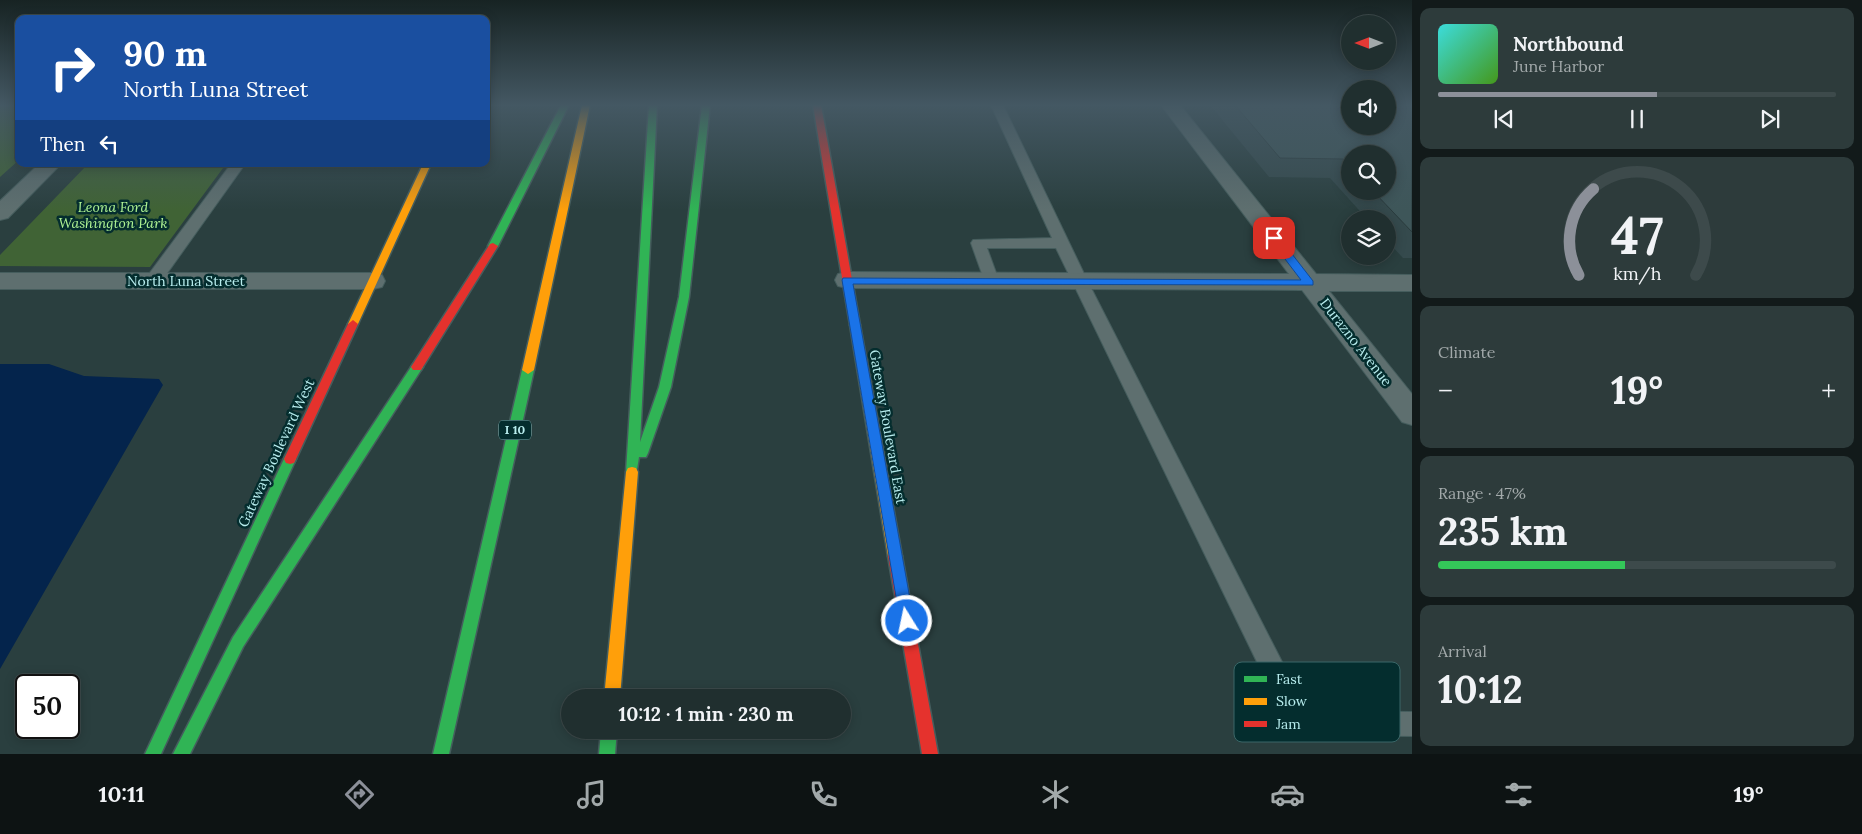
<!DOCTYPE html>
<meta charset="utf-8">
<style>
body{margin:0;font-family:Lora,serif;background:#2d3b3b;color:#f1f3f6;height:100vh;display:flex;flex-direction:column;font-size:19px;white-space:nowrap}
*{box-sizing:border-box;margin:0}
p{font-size:16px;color:#a2a9aa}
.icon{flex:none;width:28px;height:28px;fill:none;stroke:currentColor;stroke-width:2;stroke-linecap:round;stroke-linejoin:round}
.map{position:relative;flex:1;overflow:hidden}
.details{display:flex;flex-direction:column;gap:8px;padding:8px;background:#121a1a;width:450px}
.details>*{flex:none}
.top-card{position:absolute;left:15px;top:15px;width:475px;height:152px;border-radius:10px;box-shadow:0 2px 12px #0003,0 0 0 1px #3d4a4b;background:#1a4fa0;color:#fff;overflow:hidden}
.needle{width:32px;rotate:270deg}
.controls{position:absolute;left:1341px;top:15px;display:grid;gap:10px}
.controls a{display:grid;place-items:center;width:55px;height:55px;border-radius:50%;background:#202f2f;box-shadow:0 2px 12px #0003,0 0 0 1px #3d4a4b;font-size:25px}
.speed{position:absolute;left:15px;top:674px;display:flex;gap:10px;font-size:25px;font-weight:700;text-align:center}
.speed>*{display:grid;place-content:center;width:65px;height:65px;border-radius:50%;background:#202f2f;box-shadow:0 2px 12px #0003,0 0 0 1px #3d4a4b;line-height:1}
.speed .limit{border:2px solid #111;border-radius:8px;background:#fff;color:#111}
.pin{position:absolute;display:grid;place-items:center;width:42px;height:42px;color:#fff;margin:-21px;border-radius:10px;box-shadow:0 2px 8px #0006}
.me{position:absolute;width:55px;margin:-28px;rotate:350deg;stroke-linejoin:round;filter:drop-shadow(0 0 4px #0008)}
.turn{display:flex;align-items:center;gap:18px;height:105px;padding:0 25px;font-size:22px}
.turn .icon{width:65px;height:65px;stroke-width:2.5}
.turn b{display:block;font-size:35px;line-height:42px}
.then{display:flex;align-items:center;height:48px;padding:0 25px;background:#0003;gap:10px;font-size:19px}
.big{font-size:38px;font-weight:800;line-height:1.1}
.details .card{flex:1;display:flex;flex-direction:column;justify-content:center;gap:8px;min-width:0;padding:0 18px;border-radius:10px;background:#2d3b3b}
.details .dial{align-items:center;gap:0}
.dial svg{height:130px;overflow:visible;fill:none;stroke:#3d4a4b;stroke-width:7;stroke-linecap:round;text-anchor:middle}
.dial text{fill:#f1f3f6;stroke:none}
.song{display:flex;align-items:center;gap:15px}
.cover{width:60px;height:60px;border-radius:8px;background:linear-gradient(135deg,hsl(180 70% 55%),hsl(100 70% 35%))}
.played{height:5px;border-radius:2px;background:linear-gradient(90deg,#8c9099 55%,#3d4a4b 55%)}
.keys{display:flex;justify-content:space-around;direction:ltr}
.heat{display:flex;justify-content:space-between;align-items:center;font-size:28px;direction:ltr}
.charge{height:8px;border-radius:4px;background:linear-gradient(90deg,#34c759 47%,#3d4a4b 0)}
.trip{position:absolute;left:561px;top:689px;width:290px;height:50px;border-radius:25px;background:#202f2f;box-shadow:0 2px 12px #0003,0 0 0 1px #3d4a4b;font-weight:800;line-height:50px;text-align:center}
.dock{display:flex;height:80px;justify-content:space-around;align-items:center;background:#0d1313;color:#a2a9aa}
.dock .icon{width:35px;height:35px}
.dock .on{color:#8c9099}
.dock b{font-size:22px;color:#f1f3f6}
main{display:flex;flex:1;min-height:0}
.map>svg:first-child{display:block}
</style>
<main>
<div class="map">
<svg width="1412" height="754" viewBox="0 0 1412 754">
<rect width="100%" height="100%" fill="#2a3f3f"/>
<path fill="#406335" d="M0,105H19V160L0,177Z
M88,164H226L150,267L0,266V255Z"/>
<path fill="#04244c" d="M0,364H49L84,376L159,379L163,385L0,669Z"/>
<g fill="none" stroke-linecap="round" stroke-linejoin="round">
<g stroke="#455d5d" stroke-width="2">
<path id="lane" d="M991,105H1003L1088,282L1307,711L1412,712V736L1300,735L1291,732L1056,248H987L999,281L996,285L991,286L986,285L971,243L973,240L1052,238Z
M231,164H245L158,286L152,287L146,286L144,282L146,278Z"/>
</g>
<g stroke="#455d5d" stroke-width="2">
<path id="street" d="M1161,105H1180L1316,274L1412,275V291H1329L1412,394V425L1402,422L1302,290L847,288L838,286L835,280L838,274L847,272L1289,274Z
M39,164H61L8,218L0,220V201Z
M0,273H373L382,275L385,281L382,287L373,289H0Z"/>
</g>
<g stroke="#455d5d" stroke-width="3">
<path id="fast" d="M561,105H569L498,246L493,249L490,248L488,246Z
M649,105H657L640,442L659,387L679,297L702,105H710L689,297L671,387L648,453L646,457H639L636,476L632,477L628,476L626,472Z
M417,363L421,364L423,367L421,370L243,647L190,754H173L233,637L413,364Z
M528,366L534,370L449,754H433L522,370Z
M290,454L294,455L296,459L161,754H145L284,459L286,455Z
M601,730H617L615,754H599Z"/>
</g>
<g stroke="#455d5d" stroke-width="3">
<path id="slow" d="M582,105H590L534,370L528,374L522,370Z
M423,164H431L358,324L353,328L349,327L348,324Z
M855,321L860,325L902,556L900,560L895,562L890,560L888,556L850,325Z
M632,467L636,468L638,472L620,698H604L626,472L628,468Z"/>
</g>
<g stroke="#455d5d" stroke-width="3">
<path id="jam" d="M813,105H821L860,325L855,329L850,325Z
M493,243L498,246L421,370H413L411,367L413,364L490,244Z
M353,320L358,324L296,459L294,463L290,464L286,463L284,459L348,324Z
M895,550L900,552L902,556L938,754H922L888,556L890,552Z"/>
</g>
<use href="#lane" fill="#5e6f6f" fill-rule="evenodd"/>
<use href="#street" fill="#5e6f6f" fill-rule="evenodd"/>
<use href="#fast" fill="#30b455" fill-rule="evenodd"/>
<use href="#slow" fill="#ff9f0a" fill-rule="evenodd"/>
<use href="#jam" fill="#e5322d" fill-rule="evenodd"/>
</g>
<path fill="#354a4d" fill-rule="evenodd" d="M1210,105H1412V258H1403L1388,242V219H1367L1330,178L1269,177ZM1350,154L1388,191H1350Z"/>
<path fill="#3e5659" stroke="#2b3c3e" d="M1235,105H1350V126H1388V105H1412V232L1373,191H1388V154H1350V167L1343,159L1280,158Z"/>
<linearGradient id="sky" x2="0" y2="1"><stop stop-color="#172323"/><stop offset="0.5" stop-color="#445863"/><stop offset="1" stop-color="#445863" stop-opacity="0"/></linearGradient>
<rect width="1412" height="210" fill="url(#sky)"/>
<path fill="#1a73e8" stroke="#114b97" d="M1274,235L1278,236L1313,281V285L853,284L914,621L912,626L907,628L901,626L842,280L843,278L1301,280L1269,238Z"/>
<g text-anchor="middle" stroke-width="5" stroke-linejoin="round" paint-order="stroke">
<rect fill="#042d2e" stroke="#82b3b4" stroke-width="1" x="499" y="420.5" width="32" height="19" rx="4"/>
<g font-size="12" font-weight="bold" fill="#b8edee">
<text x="515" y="434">I 10</text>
</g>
<g font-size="14" font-style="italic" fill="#aff393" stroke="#042d2e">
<text x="113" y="212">Leona Ford<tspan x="113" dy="16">Washington Park</tspan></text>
</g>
<g font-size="14" fill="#b8edee" stroke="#042d2e">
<text x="186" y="286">North Luna Street</text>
<text transform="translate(1356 342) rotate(52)" y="5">Durazno Avenue</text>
<text transform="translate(888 427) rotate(80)" y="5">Gateway Boulevard East</text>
<text transform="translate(276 453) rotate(-65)" y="5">Gateway Boulevard West</text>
</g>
</g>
<rect x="1234" y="662" width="166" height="80" rx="8" fill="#042d2e" stroke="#3a6768" stroke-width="1"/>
<rect x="1244" y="676" width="23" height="6" fill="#30b455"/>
<rect x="1244" y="698" width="23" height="7" fill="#ff9f0a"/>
<rect x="1244" y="721" width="23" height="6" fill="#e5322d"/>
<g font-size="14" fill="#b8edee">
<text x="1276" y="684">Fast</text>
<text x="1276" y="706">Slow</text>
<text x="1276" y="729">Jam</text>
</g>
</svg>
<div class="controls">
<a><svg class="needle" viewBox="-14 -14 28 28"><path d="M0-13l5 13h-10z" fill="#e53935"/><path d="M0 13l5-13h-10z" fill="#a2a9aa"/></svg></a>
<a><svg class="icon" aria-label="sound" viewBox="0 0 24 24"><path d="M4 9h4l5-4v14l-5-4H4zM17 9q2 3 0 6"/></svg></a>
<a><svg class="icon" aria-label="search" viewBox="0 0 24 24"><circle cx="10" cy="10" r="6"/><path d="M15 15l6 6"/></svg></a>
<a><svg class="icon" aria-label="layers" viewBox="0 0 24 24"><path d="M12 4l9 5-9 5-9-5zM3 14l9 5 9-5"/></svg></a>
</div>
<div class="speed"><div class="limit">50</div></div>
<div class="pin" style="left:1274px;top:238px;background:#d93025"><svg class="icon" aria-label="arrive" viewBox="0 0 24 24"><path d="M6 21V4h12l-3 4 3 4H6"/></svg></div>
<svg class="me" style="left:907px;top:621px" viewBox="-20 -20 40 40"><circle r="17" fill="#1a73e8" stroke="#fff" stroke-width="3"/><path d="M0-11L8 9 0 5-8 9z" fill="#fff"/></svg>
<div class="trip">10:12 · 1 min · 230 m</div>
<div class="top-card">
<div class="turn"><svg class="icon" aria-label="right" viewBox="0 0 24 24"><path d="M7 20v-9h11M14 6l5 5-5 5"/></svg><div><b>90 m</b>North Luna Street</div></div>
<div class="then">Then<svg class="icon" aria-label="left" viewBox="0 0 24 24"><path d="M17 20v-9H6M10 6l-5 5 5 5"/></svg></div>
</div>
</div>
<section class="details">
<div class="card">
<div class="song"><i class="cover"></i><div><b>Northbound</b><p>June Harbor</p></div></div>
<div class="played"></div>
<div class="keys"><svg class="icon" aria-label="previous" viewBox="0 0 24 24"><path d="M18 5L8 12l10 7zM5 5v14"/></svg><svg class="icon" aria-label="pause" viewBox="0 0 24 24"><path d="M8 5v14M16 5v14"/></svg><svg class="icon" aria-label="next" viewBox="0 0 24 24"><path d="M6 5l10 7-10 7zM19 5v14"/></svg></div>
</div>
<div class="card dial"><svg viewBox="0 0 100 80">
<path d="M14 69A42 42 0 1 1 86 69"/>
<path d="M14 69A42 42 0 0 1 23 16" stroke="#8c9099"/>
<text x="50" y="56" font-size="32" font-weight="700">47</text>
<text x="50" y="72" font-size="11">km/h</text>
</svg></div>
<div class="card"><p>Climate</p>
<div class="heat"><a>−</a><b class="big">19°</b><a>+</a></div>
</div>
<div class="card"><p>Range · 47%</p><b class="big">235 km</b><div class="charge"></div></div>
<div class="card"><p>Arrival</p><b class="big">10:12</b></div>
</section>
</main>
<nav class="dock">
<b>10:11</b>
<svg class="icon on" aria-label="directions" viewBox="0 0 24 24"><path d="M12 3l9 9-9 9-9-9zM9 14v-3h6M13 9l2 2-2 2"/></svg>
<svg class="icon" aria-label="music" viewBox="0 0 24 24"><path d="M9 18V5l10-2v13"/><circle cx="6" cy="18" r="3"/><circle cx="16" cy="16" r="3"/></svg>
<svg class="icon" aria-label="phone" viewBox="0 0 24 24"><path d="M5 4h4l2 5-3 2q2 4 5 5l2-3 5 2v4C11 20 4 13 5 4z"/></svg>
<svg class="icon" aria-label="climate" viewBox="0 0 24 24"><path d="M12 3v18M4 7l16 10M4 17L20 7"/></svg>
<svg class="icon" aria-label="car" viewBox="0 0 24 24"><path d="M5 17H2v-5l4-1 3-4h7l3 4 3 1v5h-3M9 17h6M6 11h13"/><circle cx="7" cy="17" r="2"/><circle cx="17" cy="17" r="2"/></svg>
<svg class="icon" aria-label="filters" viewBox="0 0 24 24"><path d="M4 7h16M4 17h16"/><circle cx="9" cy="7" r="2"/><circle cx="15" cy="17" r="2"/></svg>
<b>19°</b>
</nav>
